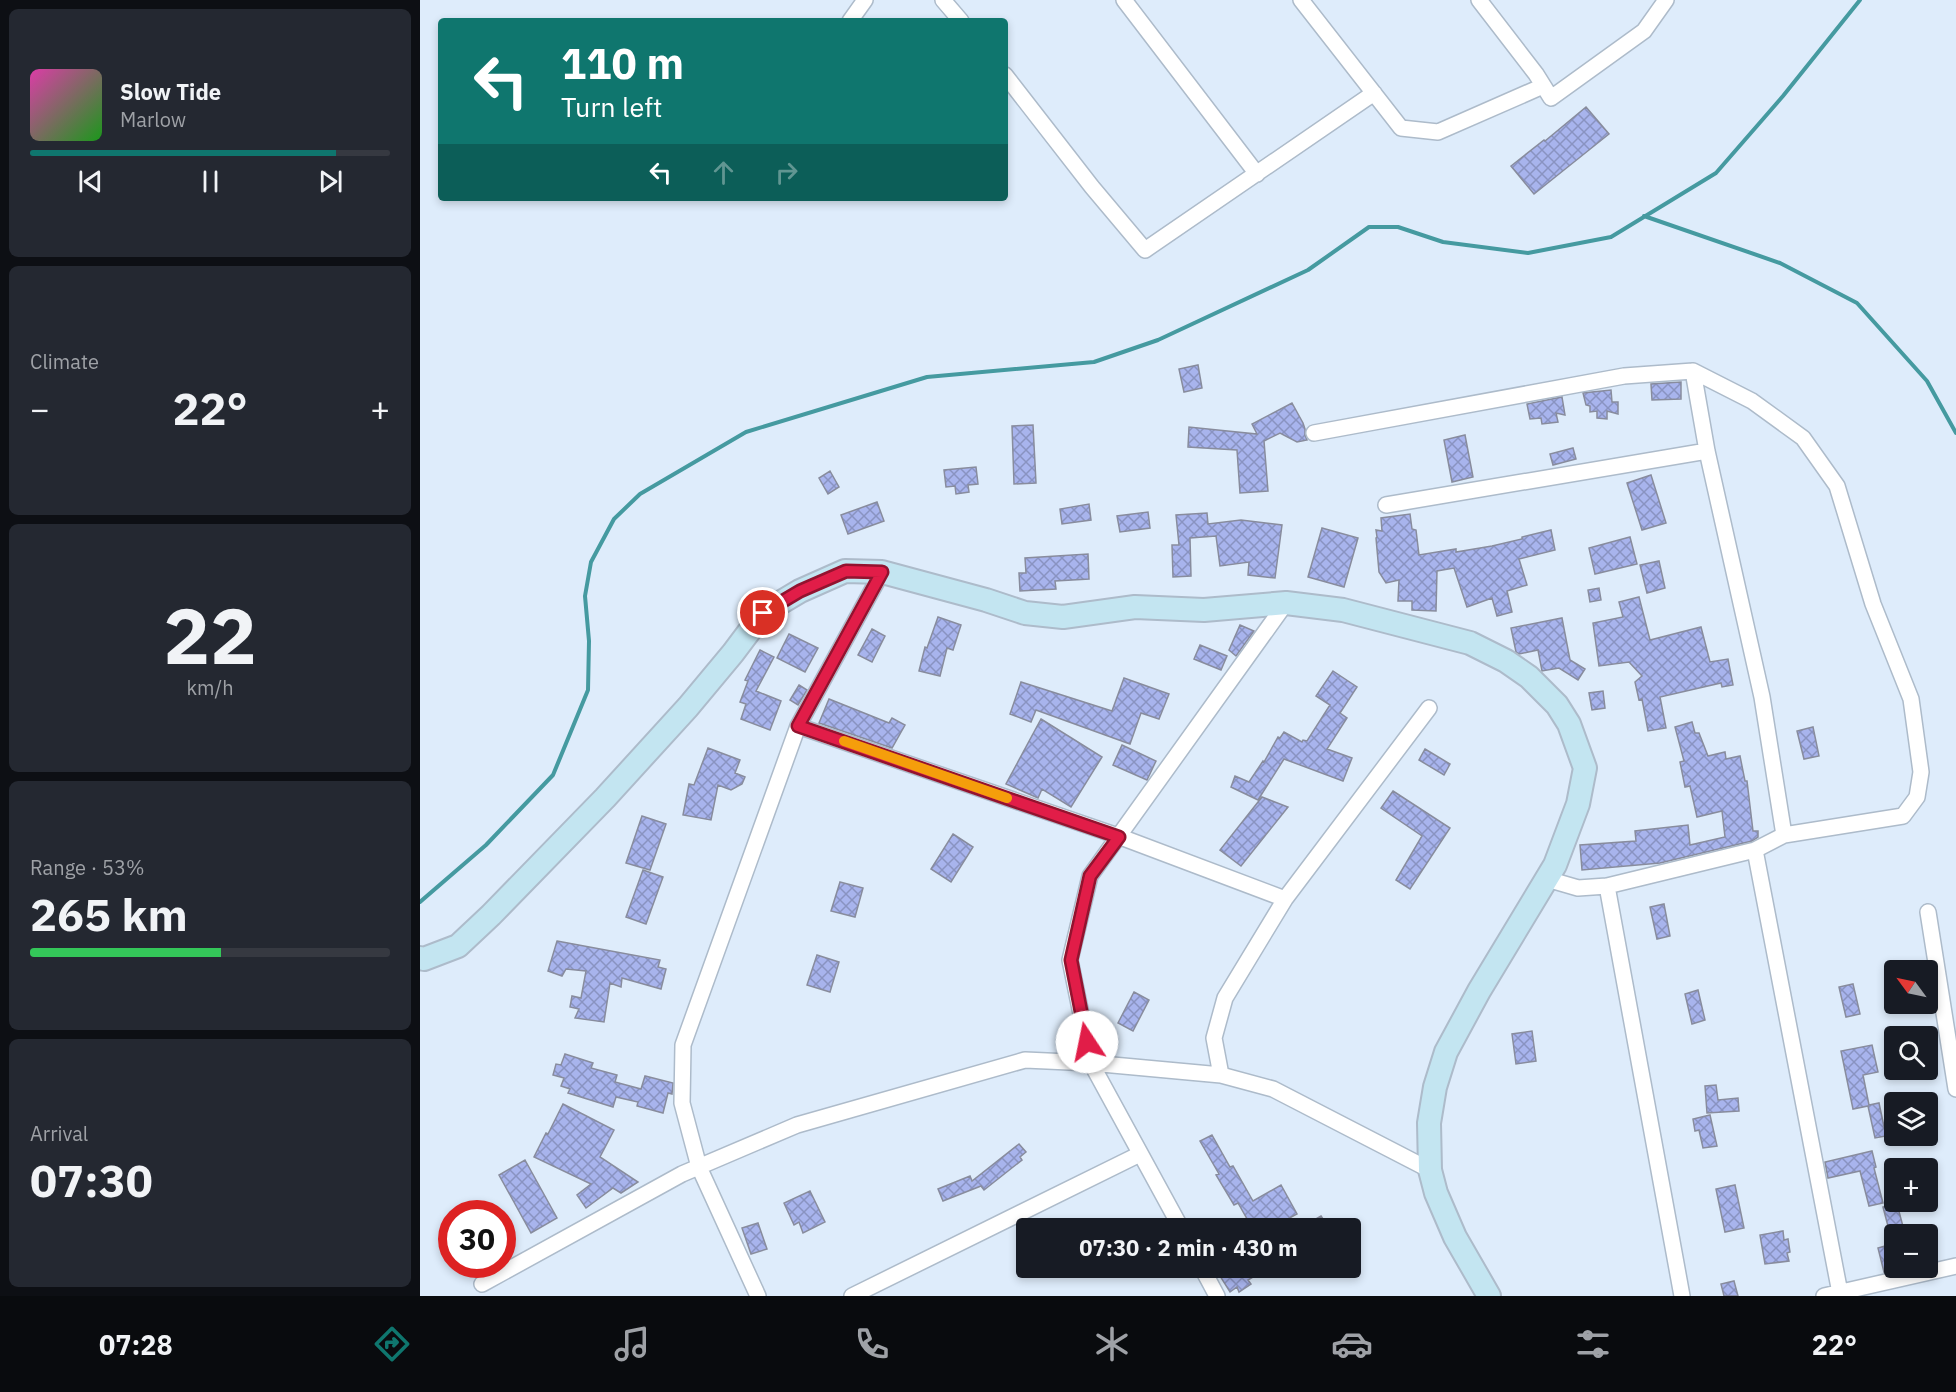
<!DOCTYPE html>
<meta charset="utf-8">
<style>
body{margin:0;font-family:"IBM Plex Sans",sans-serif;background:#242831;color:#f1f3f6;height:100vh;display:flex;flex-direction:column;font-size:22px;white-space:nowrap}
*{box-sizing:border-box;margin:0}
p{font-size:20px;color:#9ea1a6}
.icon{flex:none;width:33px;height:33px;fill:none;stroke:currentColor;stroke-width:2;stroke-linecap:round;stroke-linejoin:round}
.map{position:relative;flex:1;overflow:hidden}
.side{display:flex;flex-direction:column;gap:9px;padding:9px;background:#0d0f14;width:420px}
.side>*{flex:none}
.banner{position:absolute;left:18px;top:18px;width:570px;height:183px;border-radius:6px;box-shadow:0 3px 9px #0003;background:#0f766e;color:#fff;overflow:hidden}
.needle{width:39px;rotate:303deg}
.buttons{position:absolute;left:1464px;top:960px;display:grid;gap:12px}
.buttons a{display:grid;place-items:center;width:54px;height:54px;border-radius:6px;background:#171b24;box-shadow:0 3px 9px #0003;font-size:30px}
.speed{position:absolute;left:18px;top:1200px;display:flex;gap:12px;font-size:30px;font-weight:700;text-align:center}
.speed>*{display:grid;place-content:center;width:78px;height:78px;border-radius:50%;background:#171b24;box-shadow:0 3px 9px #0003;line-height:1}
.speed .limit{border:9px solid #d22;background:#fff;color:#111}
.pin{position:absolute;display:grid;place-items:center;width:51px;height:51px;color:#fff;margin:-26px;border:3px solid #fff;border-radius:50%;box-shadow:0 2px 6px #0007}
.me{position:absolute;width:66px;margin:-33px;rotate:349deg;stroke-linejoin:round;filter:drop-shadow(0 0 4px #0008)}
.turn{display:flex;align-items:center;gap:21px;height:126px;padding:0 24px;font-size:27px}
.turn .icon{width:78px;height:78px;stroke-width:2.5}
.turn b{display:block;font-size:42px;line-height:51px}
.lanes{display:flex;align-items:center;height:57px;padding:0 24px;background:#0003;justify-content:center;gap:30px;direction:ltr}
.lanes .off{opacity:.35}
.big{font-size:45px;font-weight:700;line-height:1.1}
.side .widget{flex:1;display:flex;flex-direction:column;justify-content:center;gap:9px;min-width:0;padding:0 21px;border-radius:9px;background:#242831}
.side .dial{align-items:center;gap:0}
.dial b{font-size:78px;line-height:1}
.song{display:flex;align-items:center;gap:18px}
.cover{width:72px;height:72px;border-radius:9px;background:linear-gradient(135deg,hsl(320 70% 55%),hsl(120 70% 35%))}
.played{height:6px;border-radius:3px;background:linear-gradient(90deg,#0f766e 85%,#363941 85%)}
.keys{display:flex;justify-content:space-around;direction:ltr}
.heat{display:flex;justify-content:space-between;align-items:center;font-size:33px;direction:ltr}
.charge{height:9px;border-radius:4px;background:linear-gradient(90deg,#34c759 53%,#363941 0)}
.trip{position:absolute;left:596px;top:1218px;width:345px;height:60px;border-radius:6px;background:#171b24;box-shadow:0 3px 9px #0003;font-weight:700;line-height:60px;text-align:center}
.dock{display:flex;height:96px;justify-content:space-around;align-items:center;background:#090b0e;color:#9ea1a6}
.dock .icon{width:42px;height:42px}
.dock .on{color:#0f766e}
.dock b{font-size:27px;color:#f1f3f6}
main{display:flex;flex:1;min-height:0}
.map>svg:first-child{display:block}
</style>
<main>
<section class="side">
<div class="widget">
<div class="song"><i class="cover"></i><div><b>Slow Tide</b><p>Marlow</p></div></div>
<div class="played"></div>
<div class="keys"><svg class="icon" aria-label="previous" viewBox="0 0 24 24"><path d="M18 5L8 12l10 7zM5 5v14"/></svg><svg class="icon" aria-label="pause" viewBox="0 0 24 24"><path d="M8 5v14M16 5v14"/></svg><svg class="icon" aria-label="next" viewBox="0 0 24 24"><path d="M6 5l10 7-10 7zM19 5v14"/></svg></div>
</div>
<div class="widget"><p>Climate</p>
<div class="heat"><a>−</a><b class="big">22°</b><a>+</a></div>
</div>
<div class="widget dial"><b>22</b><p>km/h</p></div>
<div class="widget"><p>Range · 53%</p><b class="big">265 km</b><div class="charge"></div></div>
<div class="widget"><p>Arrival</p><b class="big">07:30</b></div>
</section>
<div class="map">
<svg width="1536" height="1296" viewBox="0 0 1536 1296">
<defs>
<pattern id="building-cross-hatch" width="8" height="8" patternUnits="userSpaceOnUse" patternTransform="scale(1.5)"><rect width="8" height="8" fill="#a8b4ed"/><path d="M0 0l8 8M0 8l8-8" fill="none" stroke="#8993c1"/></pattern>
</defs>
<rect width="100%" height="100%" fill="#deecfb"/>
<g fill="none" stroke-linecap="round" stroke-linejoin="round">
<path stroke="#459aa0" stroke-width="4" d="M1224,216L1360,263L1437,303L1507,381L1536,433
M0,902L66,845L133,775L168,690L169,641L165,596L171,562L194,519L220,494L326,432L507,377L674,362L738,340L888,270L949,227H978L1023,242L1108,253L1191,237L1296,173L1363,96L1440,0"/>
</g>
<path fill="url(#building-cross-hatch)" stroke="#888c9d" stroke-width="1.5" d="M1166,107L1189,134L1114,194L1091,166L1124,140L1125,141Z
M778,365L782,388L764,392L759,369Z
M1261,382V399L1232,400L1231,384Z
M1191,390L1192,402H1198V414L1187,411V419L1177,418V411L1170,412V406L1166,405L1163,393Z
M1142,397L1145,415L1136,413L1138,422L1122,424L1121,418L1110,419L1107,404Z
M872,403L883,423L885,429V435L887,440L877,442L860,433L844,441L848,491L820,493L817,450L768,447L769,427L837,434L832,424Z
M613,425L616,483L594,484L592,426Z
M1045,435L1053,477L1032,482L1024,440Z
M1153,448L1156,459L1133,465L1130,454Z
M556,467L558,484L548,485L549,492L536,494L535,486L526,487L524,470Z
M410,471L419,487L408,494L399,478Z
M1231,475L1246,523L1222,530L1207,483Z
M457,502L464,521L428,534L421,515Z
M669,504L671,520L642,524L640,509Z
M728,512L730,528L700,532L697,516Z
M787,513L788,524L821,520L862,525L855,578L828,575L829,562L800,566L796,536L770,538L771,576L753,577L752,545H759L756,515Z
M990,514L992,529L996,530L999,555L1036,549V552L1072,546L1102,539V537L1131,530L1135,550L1099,559L1107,585L1087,591L1092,612L1077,616L1072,598L1047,607L1034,568L1017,571L1016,611L992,610V601H978L979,580L966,583L959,572L956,538L957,537L956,530L962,531L961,518Z
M902,528L938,538L924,587L888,577Z
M1210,537L1217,564L1175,574L1169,548Z
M668,554L669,579L635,581L636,589L600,591L599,573H606L605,558Z
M1239,561L1245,588L1227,593L1220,565Z
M1179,588L1181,600L1170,602L1168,590Z
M1219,597L1230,640L1281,627L1290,662L1308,659L1313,685L1302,687L1301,683L1240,697L1246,728L1228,731L1222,699L1219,700L1215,682L1222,676L1209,662L1179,666L1173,623L1203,617L1199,602Z
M518,617L541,625L533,650L527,648L520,676L499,671L505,647L507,648Z
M1142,618L1150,660L1165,669L1158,680L1139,668L1122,671L1118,650L1099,654L1096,652L1091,628Z
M820,625L834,631L816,656L809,650Z
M452,629L465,636L452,662L438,655Z
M369,634L398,648L385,672L357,658Z
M780,645L807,656L801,670L774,659Z
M340,650L354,657L336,691L361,701L350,730L321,719L326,704L320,702L328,681L325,680Z
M913,671L937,687L920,713L927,718L907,749L932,758L923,781L864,759L838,800L811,787L815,776L829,782L843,761L844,762L858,737L860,738L864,732L882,742L883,740L887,741L910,705L896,696Z
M704,678L749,694L739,719L721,713L710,744L616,710L611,722L590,714L601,682L692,711Z
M379,685L387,690L378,705L370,700Z
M1183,691L1185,708L1172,710L1169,693Z
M409,699L469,723L472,718L485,725L472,748L399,723Z
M621,719L682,757L651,807L622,789L618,798L586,784Z
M1272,722L1275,733H1279L1288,756L1305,752L1306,759L1320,756L1325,781H1327L1333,831H1338V837L1332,841L1240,863L1162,870L1160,845L1216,841L1215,831L1268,825L1270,845L1305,837L1302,811L1277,817L1270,786L1265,787L1260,762L1264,761L1255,727Z
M1393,727L1399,756L1384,759L1377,731Z
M702,745L736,761L727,780L693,765Z
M288,748L320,760L315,773L325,777L322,784L311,790L298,785L291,820L263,815L269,784L274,785Z
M1005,749L1030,764L1024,775L999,760Z
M973,791L1030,828L990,889L976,880L1002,836L961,808Z
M842,797L868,807L821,866L800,850Z
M222,816L246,824L230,870L206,863Z
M533,834L553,847L531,882L511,869Z
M223,870L243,877L226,924L206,917Z
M420,882L443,888L435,917L411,911Z
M1244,904L1250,936L1237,939L1230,907Z
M137,941L240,960L238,967L246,969L241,989L202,978L201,987L190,983L184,1022L155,1018L159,1009L150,1007L152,996L161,998L166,971L146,969L142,976L128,971Z
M397,955L419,962L410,992L387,985Z
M1433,984L1440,1014L1426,1017L1419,987Z
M1278,990L1285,1020L1272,1024L1265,994Z
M714,992L729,1000L713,1031L698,1023Z
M1112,1031L1116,1061L1096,1064L1092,1034Z
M1452,1045L1458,1072L1443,1075L1449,1105L1459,1103L1466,1136L1455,1138L1448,1106L1433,1109L1421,1051Z
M145,1054L173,1063L171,1068L197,1075L195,1082L221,1089L225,1076L253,1083L252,1094L248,1093L243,1113L217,1106L218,1102L196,1097L193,1107L148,1093L150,1089L141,1086L144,1078L133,1075L136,1064L141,1065Z
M1296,1085L1298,1100L1318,1098L1319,1111L1287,1113L1285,1086Z
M143,1104L194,1130L180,1157L218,1182L201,1193L193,1188L166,1208L157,1195L171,1184L114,1157L126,1133L128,1134Z
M1290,1115L1297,1146L1283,1148L1279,1130L1275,1131L1273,1119Z
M792,1135L810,1167L813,1166L833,1201L861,1185L877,1214L851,1228H841L837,1221L830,1224L818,1203L814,1205L796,1175L799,1174L780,1141Z
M599,1144L606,1152L600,1157L602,1160L564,1190L561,1186L523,1201L518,1189L550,1176L552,1181Z
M1452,1151L1456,1167L1454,1168L1463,1203L1449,1206L1440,1171L1408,1178L1405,1162Z
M105,1160L137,1218L111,1233L79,1175Z
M1315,1185L1324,1228L1305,1232L1296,1189Z
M390,1191L405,1222L383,1233L379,1222L374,1225L364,1203Z
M1477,1204L1485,1234H1470L1463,1207Z
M901,1216L909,1228H880Z
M338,1223L347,1249L331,1254L322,1228Z
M1363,1231L1364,1240L1368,1239L1370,1252L1367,1253L1369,1261L1345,1264L1340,1235Z
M1472,1244L1474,1254V1270L1464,1272L1458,1248Z
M795,1268H848L828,1280L831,1284L819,1292L817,1287L810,1292Z
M1314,1281L1318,1296H1304L1301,1284Z"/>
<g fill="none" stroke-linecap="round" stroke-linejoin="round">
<g stroke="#adbbca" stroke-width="18">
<path id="street" d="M523,0L541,21
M704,0L837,174
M881,0L981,128L1018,132L1123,86
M1059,0L1116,74L1131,98L1224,31L1246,0
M430,21L445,0
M585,75L672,187L725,250L954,93
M894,433L1204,376L1273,371L1332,401L1383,438L1417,486L1453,604L1491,699L1501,772L1497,797L1483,816L1364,835
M966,505L1287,451
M378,726L698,836L865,899
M1335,850L1420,1293
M1127,879L1158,888L1187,886L1335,850L1364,835L1342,697L1287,451L1273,371
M1187,886L1262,1296
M1508,912L1536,1089
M801,1075L794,1038L805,998L865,899L1009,708
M761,1228L671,1063L650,960L670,876L866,603
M782,1268L797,1296
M62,1284L262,1174L377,1125L605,1060L671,1063L801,1075L853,1089L1010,1170
M338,1296L279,1167L262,1103L263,1045L378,726L462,572
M432,1296L720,1154
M1404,1296L1536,1266"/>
</g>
<g stroke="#adbbca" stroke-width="26">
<path id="secondary" d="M0,958L4,959L38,946L71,915L185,798L268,707L313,653L343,613L380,591L425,571L462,572L566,600L605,613L643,617L715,607L784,610L866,603L923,610L1050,643L1086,661L1109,677L1137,705L1149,724L1165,768L1158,804L1135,865L1059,991L1026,1052L1015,1087L1009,1123L1010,1170L1016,1193L1035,1237L1069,1296"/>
</g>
<use href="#street" stroke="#fff" stroke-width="15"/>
<use href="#secondary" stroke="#c3e5f1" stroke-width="22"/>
</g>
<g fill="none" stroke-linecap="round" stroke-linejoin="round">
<g stroke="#92132f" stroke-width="15">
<path id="route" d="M343,613L380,591L426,571L462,572L378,726L699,837L670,876L651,960L667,1042"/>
</g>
<use href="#route" stroke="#e11d48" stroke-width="10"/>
<path stroke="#f59e0b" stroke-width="10" d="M424,741L587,798"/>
</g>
</svg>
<div class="buttons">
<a><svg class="needle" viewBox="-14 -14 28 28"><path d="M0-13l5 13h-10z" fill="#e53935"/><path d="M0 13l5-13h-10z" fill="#9ea1a6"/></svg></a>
<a><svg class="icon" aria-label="search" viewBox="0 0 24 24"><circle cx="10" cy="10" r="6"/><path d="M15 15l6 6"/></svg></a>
<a><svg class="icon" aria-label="layers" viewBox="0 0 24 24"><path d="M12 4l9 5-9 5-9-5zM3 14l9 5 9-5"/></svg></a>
<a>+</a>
<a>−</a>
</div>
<div class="speed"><div class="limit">30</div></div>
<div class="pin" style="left:343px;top:613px;background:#d93025"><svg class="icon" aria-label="arrive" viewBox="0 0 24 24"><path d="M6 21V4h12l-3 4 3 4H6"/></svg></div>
<svg class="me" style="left:667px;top:1042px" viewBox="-20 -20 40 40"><circle r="19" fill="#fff"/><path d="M0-13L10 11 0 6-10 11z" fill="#e11d48"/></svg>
<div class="trip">07:30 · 2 min · 430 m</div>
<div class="banner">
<div class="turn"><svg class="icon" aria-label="left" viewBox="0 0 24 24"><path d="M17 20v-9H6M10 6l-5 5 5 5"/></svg><div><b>110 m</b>Turn left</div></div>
<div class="lanes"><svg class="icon" aria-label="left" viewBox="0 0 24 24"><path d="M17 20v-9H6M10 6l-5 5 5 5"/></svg><svg class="icon off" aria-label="ahead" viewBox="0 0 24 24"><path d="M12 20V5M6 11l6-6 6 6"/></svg><svg class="icon off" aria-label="right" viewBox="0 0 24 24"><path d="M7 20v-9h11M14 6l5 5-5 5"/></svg></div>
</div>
</div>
</main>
<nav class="dock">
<b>07:28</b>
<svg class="icon on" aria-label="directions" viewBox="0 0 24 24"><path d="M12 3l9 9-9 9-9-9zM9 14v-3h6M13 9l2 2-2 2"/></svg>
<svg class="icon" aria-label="music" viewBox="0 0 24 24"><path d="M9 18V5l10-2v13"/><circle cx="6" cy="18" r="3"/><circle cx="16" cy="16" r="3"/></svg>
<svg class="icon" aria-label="phone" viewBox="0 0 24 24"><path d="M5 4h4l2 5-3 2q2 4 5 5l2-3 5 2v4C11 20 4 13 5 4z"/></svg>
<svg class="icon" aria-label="climate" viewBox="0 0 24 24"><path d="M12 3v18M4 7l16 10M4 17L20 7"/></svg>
<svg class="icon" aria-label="car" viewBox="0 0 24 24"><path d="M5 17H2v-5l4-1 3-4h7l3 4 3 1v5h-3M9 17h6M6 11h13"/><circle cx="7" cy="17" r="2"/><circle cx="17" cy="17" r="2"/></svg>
<svg class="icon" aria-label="filters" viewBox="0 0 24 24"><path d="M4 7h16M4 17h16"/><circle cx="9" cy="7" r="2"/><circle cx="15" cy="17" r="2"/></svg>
<b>22°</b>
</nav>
